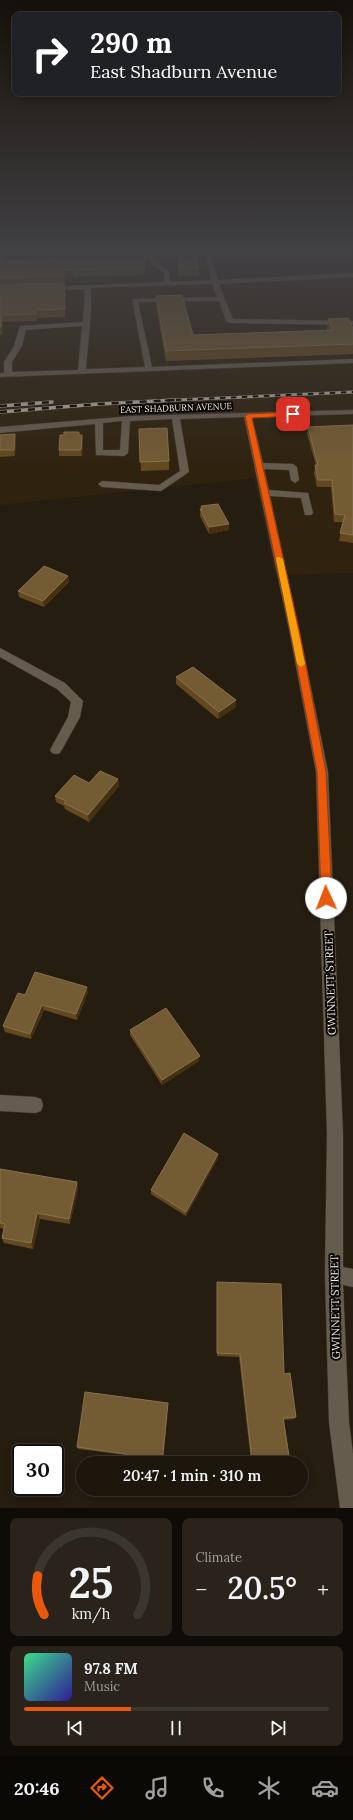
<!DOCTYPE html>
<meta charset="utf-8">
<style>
body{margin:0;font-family:Lora,serif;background:#29231b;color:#f1f3f6;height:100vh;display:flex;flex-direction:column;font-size:15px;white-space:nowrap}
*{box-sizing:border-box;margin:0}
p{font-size:13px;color:#a09f9d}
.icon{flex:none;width:22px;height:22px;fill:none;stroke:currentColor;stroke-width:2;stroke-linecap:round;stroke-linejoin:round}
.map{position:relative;height:1508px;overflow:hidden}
.panel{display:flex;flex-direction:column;gap:10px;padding:10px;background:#0f0c07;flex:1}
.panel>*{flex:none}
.guide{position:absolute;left:12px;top:12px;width:329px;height:84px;border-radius:8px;box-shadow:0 2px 10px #0003,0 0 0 1px #3a352e;background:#202124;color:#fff;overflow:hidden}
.speed{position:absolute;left:12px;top:1444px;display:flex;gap:8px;font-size:20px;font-weight:700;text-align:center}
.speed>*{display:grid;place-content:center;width:52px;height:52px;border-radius:50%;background:#1c160d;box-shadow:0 2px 10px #0003,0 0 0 1px #3a352e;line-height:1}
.speed .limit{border:2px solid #111;border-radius:6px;background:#fff;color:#111}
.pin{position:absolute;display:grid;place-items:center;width:34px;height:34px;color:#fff;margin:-17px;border-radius:8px;box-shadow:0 2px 6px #0006}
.me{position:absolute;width:44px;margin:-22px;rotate:358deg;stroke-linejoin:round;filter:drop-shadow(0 0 3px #0008)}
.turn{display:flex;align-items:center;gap:14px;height:84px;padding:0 12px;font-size:18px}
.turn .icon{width:52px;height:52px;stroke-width:2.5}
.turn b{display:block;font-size:28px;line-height:34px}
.big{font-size:30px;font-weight:600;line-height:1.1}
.panel .widget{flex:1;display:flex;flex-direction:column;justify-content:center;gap:6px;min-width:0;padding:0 14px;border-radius:8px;background:#29231b}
.panel .dial{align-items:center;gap:0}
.dial svg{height:104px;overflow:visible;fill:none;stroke:#3a352e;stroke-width:7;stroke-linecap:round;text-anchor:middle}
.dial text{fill:#f1f3f6;stroke:none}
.song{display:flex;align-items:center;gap:12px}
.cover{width:48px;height:48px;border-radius:6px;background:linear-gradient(135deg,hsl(150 70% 55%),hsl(250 70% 35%))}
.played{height:4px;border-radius:2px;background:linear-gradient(90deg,#ea580c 35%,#3a352e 35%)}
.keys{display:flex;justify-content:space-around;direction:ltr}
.heat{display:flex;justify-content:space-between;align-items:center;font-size:22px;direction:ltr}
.panel .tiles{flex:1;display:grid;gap:10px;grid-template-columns:1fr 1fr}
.widget:last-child{grid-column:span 2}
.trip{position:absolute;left:76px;top:1456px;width:232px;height:40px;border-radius:20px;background:#1c160d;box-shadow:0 2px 10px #0003,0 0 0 1px #3a352e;font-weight:600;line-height:40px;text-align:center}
.dock{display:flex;height:64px;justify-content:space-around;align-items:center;background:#0b0905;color:#a09f9d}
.dock .icon{width:28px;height:28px}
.dock .current{color:#ea580c}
.dock b{font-size:18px;color:#f1f3f6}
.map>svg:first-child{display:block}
</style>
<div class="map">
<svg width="353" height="1508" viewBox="0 0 353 1508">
<rect width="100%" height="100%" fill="#261d11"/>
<path fill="#2f2310" d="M0,252H353V573L275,575L254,478L0,505Z"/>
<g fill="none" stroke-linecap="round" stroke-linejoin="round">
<g stroke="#413933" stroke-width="1">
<path id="minor" d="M204,252H210L218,280L353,273V277L219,284L233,319L353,321V325L230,323L226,321L219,301L138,302L152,367L353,359V363L0,377V373H4V362L14,346L20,326L83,322L85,289L49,290L47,289V287L164,282V273L149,261L148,256L151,254L154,256L155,260L169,271L170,282L211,280ZM212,284L217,297L132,299L145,367L86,369C88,342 92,316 91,288ZM82,326L78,370L12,372V362L22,346L26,330Z
M353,410V414L252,417L263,463L293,464L297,467L299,480L295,483L291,480L289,470L264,469L269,490L308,493L313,513L311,515H305L301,498L270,496L300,634L328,772L343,1135V1267L353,1269V1287L343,1285L349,1422L353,1454V1508H340L329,1422L325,1274L327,1135L316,772L290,634L244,417L180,419L189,472L161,491L102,487L98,484L102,481L159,485L180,471L172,419L130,421L128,453L124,456L96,455L95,424L0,433V427L132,416ZM122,421L120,450H103V423Z
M0,648L65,683L83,701L80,717L60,753L56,754L52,753L50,750L68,717L71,702L57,689L0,657Z
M0,1095L35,1097L41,1099L43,1105L41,1111L35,1113L0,1111Z"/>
</g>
<use href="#minor" fill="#665c4e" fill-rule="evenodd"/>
<g stroke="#aea79d" stroke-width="3">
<path id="rail-far1" d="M154,401L353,392"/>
</g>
<g stroke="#aea79d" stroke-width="3.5">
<path id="rail" d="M0,406L52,402
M0,412L99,404L175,400"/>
</g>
<use href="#rail-far1" stroke="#0c0804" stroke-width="2" stroke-dasharray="5.5" stroke-linecap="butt"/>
<use href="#rail" stroke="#0c0804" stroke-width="2.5" stroke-dasharray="7" stroke-linecap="butt"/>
</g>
<path fill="#64491f" d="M57,252H195L199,268V276H179L176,254H154L150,253L145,255V275L73,277L65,278V317L37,318V321L3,322L2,335H0V255H5L6,261L58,259Z
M156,296L193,335L327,330V329L328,319L353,328V354L166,361L156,306Z
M353,425V543L339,541L343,522H334L331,487H317L314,473L316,465L307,434L308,427Z
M139,429L169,461V470L141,471Z
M79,432V435H82L83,441L82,456H59V450L64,435Z
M0,435L16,440L15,456L0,457Z
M201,506L229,524V530L209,534L200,516Z
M68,576L69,582L44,607L19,597L18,591Z
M176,677L236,707L218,719L176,684Z
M118,779L119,786L89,822L65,809L64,806L56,802L55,796L89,783Z
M88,992L77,1020L44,1010L31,1039L5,1032L3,1026L25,995Z
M130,1030L199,1061L162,1085L130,1035Z
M218,1158L186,1216L151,1194V1190Z
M0,1169L77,1182L78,1188L70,1224L40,1219L33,1249L4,1243L2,1238L4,1229L0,1228Z
M217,1282L284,1374L296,1417L294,1419L284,1420L289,1456L287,1458L251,1461L239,1357L217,1356Z
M168,1403L163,1463H124L125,1455L79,1449L77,1447Z"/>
<path fill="#453010" d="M145,252H150V253L145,255V275Z
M73,270V277L65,278V284L64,271Z
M64,283L65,290V317V309Z
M2,315L3,322L2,335L1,327Z
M15,434L16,440L15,456L14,450Z
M82,435L83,441L82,456L81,450Z
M229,524V530L209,534V527Z
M68,576L69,582L44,607L43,601Z
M236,700V707L218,719L219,712Z
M118,779L119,786L89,822L88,815Z
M87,987L88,992L77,1020L76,1014Z
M42,1005L44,1010L31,1039L30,1034Z
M200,1056L199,1061L162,1085V1080Z
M218,1154V1158L186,1216V1212Z
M77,1182L78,1188L70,1224L69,1219Z
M37,1213L40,1219L33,1249L31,1243Z
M168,1403L163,1463H162Z"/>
<path fill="#735b34" stroke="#87714f" d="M57,252H145V268L73,270L64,271V276L0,278V255H5L4,261L58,259Z
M177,252H195L199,268L179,269Z
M64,283L65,309L36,310V314L2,315L1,327H0V285Z
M182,295L193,335L333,330L328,319L348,318L353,328V344L166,351L156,296Z
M353,425V535L340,533L345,515L335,514L332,480H318L315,465H318L308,427Z
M167,428L169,461L140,462L139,429Z
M64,432H79V435H82L81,450H59L60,435H64Z
M15,434L14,450H0V435Z
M218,504L229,524L209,527L200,509H202L201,506Z
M44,566L68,576L43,601L18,591Z
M193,667L236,700L219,712L176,677Z
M100,771L118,779L88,815L64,803L66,801L55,796L74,775L89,783Z
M35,972L87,987L76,1014L42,1005L30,1034L3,1026L18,993L25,995Z
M166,1008L200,1056L162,1080L130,1030Z
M184,1133L218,1154L186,1212L151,1190Z
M0,1169L77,1182L69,1219L37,1213L31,1243L2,1238L5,1224L0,1223Z
M217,1282L281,1284L284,1374L290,1373L296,1417L283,1418L289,1456L252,1460L240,1354L217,1353Z
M85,1392L168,1403L162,1463H124L126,1454L77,1447Z"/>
<linearGradient id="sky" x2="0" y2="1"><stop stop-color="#151009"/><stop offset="0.54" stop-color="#414043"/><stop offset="1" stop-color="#414043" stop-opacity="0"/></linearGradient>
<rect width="353" height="463" fill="url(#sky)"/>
<path fill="#ea580c" stroke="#983908" d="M293,412L295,413V416L252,418L300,634L326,772L332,898L330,901L326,903L323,901L321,898L317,772L291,634L245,416L248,414Z"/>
<path fill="#f59e0b" d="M277,557H279L283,559L305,664L301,667L297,664L276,559Z"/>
<g text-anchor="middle" stroke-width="4" stroke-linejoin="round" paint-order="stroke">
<g font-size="9" fill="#f1ebe3" stroke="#0c0804">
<text transform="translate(176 408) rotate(-2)" y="3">EAST SHADBURN AVENUE</text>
</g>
<g font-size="11" fill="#f1ebe3" stroke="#0c0804">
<text transform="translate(330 983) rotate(-92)" y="4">GWINNETT STREET</text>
<text transform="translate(335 1307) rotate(-91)" y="4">GWINNETT STREET</text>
</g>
</g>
</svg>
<div class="speed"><div class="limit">30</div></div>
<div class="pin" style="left:293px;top:414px;background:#d93025"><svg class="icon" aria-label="arrive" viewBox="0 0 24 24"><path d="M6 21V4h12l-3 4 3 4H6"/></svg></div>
<svg class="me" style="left:326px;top:898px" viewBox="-20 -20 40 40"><circle r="19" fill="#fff"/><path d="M0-13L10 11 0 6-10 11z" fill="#ea580c"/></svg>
<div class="trip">20:47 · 1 min · 310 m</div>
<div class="guide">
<div class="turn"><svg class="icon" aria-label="right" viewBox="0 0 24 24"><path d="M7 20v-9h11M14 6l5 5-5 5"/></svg><div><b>290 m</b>East Shadburn Avenue</div></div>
</div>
</div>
<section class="panel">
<div class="tiles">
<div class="widget dial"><svg viewBox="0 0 100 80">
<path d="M14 69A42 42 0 1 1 86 69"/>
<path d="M14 69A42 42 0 0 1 9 39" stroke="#ea580c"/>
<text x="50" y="56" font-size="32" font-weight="700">25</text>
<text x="50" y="72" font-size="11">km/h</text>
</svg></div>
<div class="widget"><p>Climate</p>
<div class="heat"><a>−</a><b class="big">20.5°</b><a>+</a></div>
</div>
<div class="widget">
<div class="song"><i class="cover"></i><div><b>97.8 FM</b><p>Music</p></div></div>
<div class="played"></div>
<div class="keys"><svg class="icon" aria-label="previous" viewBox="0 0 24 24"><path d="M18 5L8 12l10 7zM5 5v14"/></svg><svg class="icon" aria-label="pause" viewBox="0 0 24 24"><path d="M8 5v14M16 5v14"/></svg><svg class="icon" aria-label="next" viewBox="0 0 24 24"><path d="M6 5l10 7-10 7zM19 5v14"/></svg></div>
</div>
</div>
</section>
<nav class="dock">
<b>20:46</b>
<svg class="icon current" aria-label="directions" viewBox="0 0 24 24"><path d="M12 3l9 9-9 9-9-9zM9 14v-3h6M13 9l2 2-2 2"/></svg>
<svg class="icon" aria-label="music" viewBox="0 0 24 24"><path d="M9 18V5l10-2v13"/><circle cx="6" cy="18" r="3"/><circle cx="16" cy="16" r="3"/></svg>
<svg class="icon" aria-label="phone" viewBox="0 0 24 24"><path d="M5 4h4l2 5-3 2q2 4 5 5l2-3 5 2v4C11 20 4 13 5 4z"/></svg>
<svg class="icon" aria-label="climate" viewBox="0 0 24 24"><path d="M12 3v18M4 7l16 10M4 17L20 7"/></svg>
<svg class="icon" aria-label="car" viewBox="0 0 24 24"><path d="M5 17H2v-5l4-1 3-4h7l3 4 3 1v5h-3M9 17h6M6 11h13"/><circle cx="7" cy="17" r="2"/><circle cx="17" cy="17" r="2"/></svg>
</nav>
